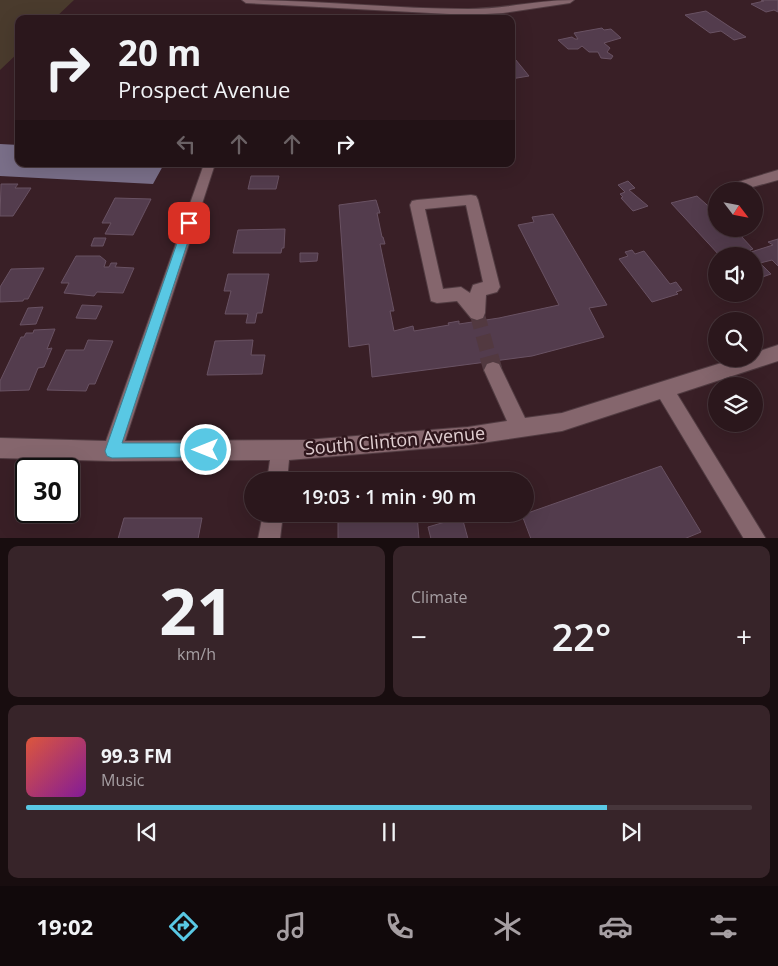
<!DOCTYPE html>
<meta charset="utf-8">
<style>
body{margin:0;font-family:"Open Sans",sans-serif;background:#372429;color:#f1f3f6;height:100vh;display:flex;flex-direction:column;font-size:19px;white-space:nowrap}
*{box-sizing:border-box;margin:0}
p{font-size:16px;color:#a69fa3}
.icon{flex:none;width:28px;height:28px;fill:none;stroke:currentColor;stroke-width:2;stroke-linecap:round;stroke-linejoin:round}
.map{position:relative;height:538px;overflow:hidden}
.drawer{display:flex;flex-direction:column;gap:8px;padding:8px;background:#180d0f;flex:1}
.drawer>*{flex:none}
.top-card{position:absolute;left:15px;top:15px;width:500px;height:152px;border-radius:10px;box-shadow:0 5px 20px #0002,0 0 0 1px #47363b;background:#2b171c;color:#f1f3f6;overflow:hidden}
.needle{width:32px;rotate:122deg}
.controls{position:absolute;left:708px;top:182px;display:grid;gap:10px}
.controls a{display:grid;place-items:center;width:55px;height:55px;border-radius:50%;background:#2b171c;box-shadow:0 5px 20px #0002,0 0 0 1px #47363b;font-size:25px}
.speed{position:absolute;left:15px;top:458px;display:flex;gap:10px;font-size:25px;font-weight:700;text-align:center}
.speed>*{display:grid;place-content:center;width:65px;height:65px;border-radius:50%;background:#2b171c;box-shadow:0 5px 20px #0002,0 0 0 1px #47363b;line-height:1}
.speed .limit{border:2px solid #111;border-radius:8px;background:#fff;color:#111}
.pin{position:absolute;display:grid;place-items:center;width:42px;height:42px;color:#fff;margin:-21px;border-radius:10px;box-shadow:0 2px 8px #0006}
.me{position:absolute;width:55px;margin:-28px;rotate:270deg;stroke-linejoin:round;filter:drop-shadow(0 0 4px #0008)}
.turn{display:flex;align-items:center;gap:18px;height:105px;padding:0 20px;font-size:22px}
.turn .icon{width:65px;height:65px;stroke-width:2.5}
.turn b{display:block;font-size:35px;line-height:42px}
.lanes{display:flex;align-items:center;height:48px;padding:0 20px;background:#0003;justify-content:center;gap:25px;direction:ltr}
.lanes .off{opacity:.35}
.big{font-size:38px;font-weight:600;line-height:1.1}
.drawer .card{flex:1;display:flex;flex-direction:column;justify-content:center;gap:8px;min-width:0;padding:0 18px;border-radius:10px;background:#372429}
.drawer .dial{align-items:center;gap:0}
.dial b{font-size:65px;line-height:1}
.song{display:flex;align-items:center;gap:15px}
.cover{width:60px;height:60px;border-radius:8px;background:linear-gradient(135deg,hsl(10 70% 55%),hsl(290 70% 35%))}
.played{height:5px;border-radius:2px;background:linear-gradient(90deg,#59c8e4 80%,#47363b 80%)}
.keys{display:flex;justify-content:space-around;direction:ltr}
.heat{display:flex;justify-content:space-between;align-items:center;font-size:28px;direction:ltr}
.drawer .tiles{flex:1;display:grid;gap:8px;grid-template-columns:1fr 1fr}
.card:last-child{grid-column:span 2}
.trip{position:absolute;left:244px;top:472px;width:290px;height:50px;border-radius:25px;background:#2b171c;box-shadow:0 5px 20px #0002,0 0 0 1px #47363b;font-weight:600;line-height:50px;text-align:center}
.tab-bar{display:flex;height:80px;justify-content:space-around;align-items:center;background:#11090b;color:#a69fa3}
.tab-bar .icon{width:35px;height:35px}
.tab-bar .active{color:#59c8e4}
.tab-bar b{font-size:22px;color:#f1f3f6}
.map>svg:first-child{display:block}
</style>
<div class="map">
<svg width="778" height="539" viewBox="0 0 778 539">
<rect width="100%" height="100%" fill="#391f26"/>
<path fill="#4a3b2d" d="M0,0H74L54,19H19V52L0,70Z"/>
<path fill="#7a6f89" d="M0,144L19,145V164H164L153,184L0,176Z"/>
<path fill="#533c4d" stroke="#695263" d="M761,0H778V12L774,10L766,12L751,4L764,1Z
M706,11L730,27L746,37L734,40L721,31L710,33L685,15Z
M602,28L604,30L611,29L621,38L604,43L610,48L607,52L613,56L611,59L601,58L598,52H589L582,46L578,49H568L558,40L572,37L575,39H578L574,33Z
M511,54L529,76L511,79Z
M251,176H279L276,189H248Z
M628,181L635,188L629,190L648,206L633,211L621,198L623,197L620,194L625,192L618,185Z
M1,184H18L15,188H31L13,216H0Z
M697,196L716,213V229H729L738,237L741,236L753,249L750,250L751,252L773,245L768,242L778,239V266L772,260L760,263L771,274L754,280V256H720L671,203Z
M115,198L151,199L133,235L105,234L111,223H102Z
M376,200L380,213H377L382,237H383L385,244H380L394,311H390L394,331L413,326L414,331L449,325L448,323L459,321V324L499,318L559,305L518,225L534,222L532,217L553,214L607,305L589,308L604,337L532,356L372,377L369,344L349,347L339,205Z
M285,229L284,248H282L281,253H233L238,230Z
M94,238H106L103,246H91Z
M632,250L635,254L644,251L670,284L676,282L682,290L676,292L678,294L652,302L619,259L628,256L625,252Z
M300,253H318L317,261L300,262Z
M76,256H100L106,261L104,267H109L111,263H117L115,267L134,268L123,293L97,292L94,296L64,293L69,283H61Z
M44,268L28,299H24L23,301L0,302V287L11,269Z
M228,274H269L262,313H257L255,323H246L248,314H225L231,291H224Z
M82,305L102,306L96,319L76,318Z
M43,307L36,324L20,325L28,308Z
M55,329L47,349L52,348L44,367L38,368L29,390L0,391V381L21,337H24L26,333H33L34,330Z
M88,340L113,341L95,384H89L86,391L47,390L66,350H84Z
M253,340L251,355H265L262,374L207,375L215,341Z
M661,466L701,532L684,539H531L522,515Z
M367,514H417L419,539H338V516Z
M462,517L468,539H431L428,527Z
M124,518H202L198,539H118Z"/>
<g fill="none" stroke-linecap="round" stroke-linejoin="round">
<path stroke="#523940" stroke-width="15" stroke-dasharray="15 8" stroke-linecap="butt" d="M477,313L489,357"/>
<path stroke="#523940" stroke-width="19" stroke-dasharray="19 9" stroke-linecap="butt" d="M489,356L493,370"/>
<g stroke="#513b41" stroke-width="2">
<path id="minor" d="M242,0C317,0 392,9 468,9C504,9 538,0 574,0L570,3L503,13L468,15L246,3Z
M204,164H212L214,167L125,441L306,440L468,427L507,421L484,370L487,364L493,362L499,364L525,418L562,413L734,359H754V353L778,345V361L677,394L766,539H744L660,399L562,431L468,445L289,460L287,481H267L270,460L112,461L0,458V438L106,441Z
M778,170V180L738,191H725L723,189L725,186Z
M471,195L476,196L478,200L500,287L497,292L486,295L485,313L483,318L477,320L471,318L457,301L437,303L431,301L410,205L412,201L417,200ZM466,205L483,282L473,285L470,293L461,287L443,289L425,209Z
M263,514H283L280,539H258Z"/>
</g>
<use href="#minor" fill="#85666d" fill-rule="evenodd"/>
</g>
<path fill="#59c8e4" stroke="#3a8294" d="M189,219L194,223L122,443H206L211,445L213,450L211,455L206,457L112,458L107,456L105,451L184,223Z"/>
<g text-anchor="middle" stroke-width="5" stroke-linejoin="round" paint-order="stroke">
<g font-size="18" fill="#e0ced1" stroke="#2f161c">
<text transform="translate(395 441) rotate(-5)" y="6">South Clinton Avenue</text>
</g>
</g>
</svg>
<div class="controls">
<a><svg class="needle" viewBox="-14 -14 28 28"><path d="M0-13l5 13h-10z" fill="#e53935"/><path d="M0 13l5-13h-10z" fill="#a69fa3"/></svg></a>
<a><svg class="icon" aria-label="sound" viewBox="0 0 24 24"><path d="M4 9h4l5-4v14l-5-4H4zM17 9q2 3 0 6"/></svg></a>
<a><svg class="icon" aria-label="search" viewBox="0 0 24 24"><circle cx="10" cy="10" r="6"/><path d="M15 15l6 6"/></svg></a>
<a><svg class="icon" aria-label="layers" viewBox="0 0 24 24"><path d="M12 4l9 5-9 5-9-5zM3 14l9 5 9-5"/></svg></a>
</div>
<div class="speed"><div class="limit">30</div></div>
<div class="pin" style="left:189px;top:223px;background:#d93025"><svg class="icon" aria-label="arrive" viewBox="0 0 24 24"><path d="M6 21V4h12l-3 4 3 4H6"/></svg></div>
<svg class="me" style="left:206px;top:450px" viewBox="-20 -20 40 40"><circle r="17" fill="#59c8e4" stroke="#fff" stroke-width="3"/><path d="M0-11L8 9 0 5-8 9z" fill="#fff"/></svg>
<div class="trip">19:03 · 1 min · 90 m</div>
<div class="top-card">
<div class="turn"><svg class="icon" aria-label="right" viewBox="0 0 24 24"><path d="M7 20v-9h11M14 6l5 5-5 5"/></svg><div><b>20 m</b>Prospect Avenue</div></div>
<div class="lanes"><svg class="icon off" aria-label="left" viewBox="0 0 24 24"><path d="M17 20v-9H6M10 6l-5 5 5 5"/></svg><svg class="icon off" aria-label="ahead" viewBox="0 0 24 24"><path d="M12 20V5M6 11l6-6 6 6"/></svg><svg class="icon off" aria-label="ahead" viewBox="0 0 24 24"><path d="M12 20V5M6 11l6-6 6 6"/></svg><svg class="icon" aria-label="right" viewBox="0 0 24 24"><path d="M7 20v-9h11M14 6l5 5-5 5"/></svg></div>
</div>
</div>
<section class="drawer">
<div class="tiles">
<div class="card dial"><b>21</b><p>km/h</p></div>
<div class="card"><p>Climate</p>
<div class="heat"><a>−</a><b class="big">22°</b><a>+</a></div>
</div>
<div class="card">
<div class="song"><i class="cover"></i><div><b>99.3 FM</b><p>Music</p></div></div>
<div class="played"></div>
<div class="keys"><svg class="icon" aria-label="previous" viewBox="0 0 24 24"><path d="M18 5L8 12l10 7zM5 5v14"/></svg><svg class="icon" aria-label="pause" viewBox="0 0 24 24"><path d="M8 5v14M16 5v14"/></svg><svg class="icon" aria-label="next" viewBox="0 0 24 24"><path d="M6 5l10 7-10 7zM19 5v14"/></svg></div>
</div>
</div>
</section>
<nav class="tab-bar">
<b>19:02</b>
<svg class="icon active" aria-label="directions" viewBox="0 0 24 24"><path d="M12 3l9 9-9 9-9-9zM9 14v-3h6M13 9l2 2-2 2"/></svg>
<svg class="icon" aria-label="music" viewBox="0 0 24 24"><path d="M9 18V5l10-2v13"/><circle cx="6" cy="18" r="3"/><circle cx="16" cy="16" r="3"/></svg>
<svg class="icon" aria-label="phone" viewBox="0 0 24 24"><path d="M5 4h4l2 5-3 2q2 4 5 5l2-3 5 2v4C11 20 4 13 5 4z"/></svg>
<svg class="icon" aria-label="climate" viewBox="0 0 24 24"><path d="M12 3v18M4 7l16 10M4 17L20 7"/></svg>
<svg class="icon" aria-label="car" viewBox="0 0 24 24"><path d="M5 17H2v-5l4-1 3-4h7l3 4 3 1v5h-3M9 17h6M6 11h13"/><circle cx="7" cy="17" r="2"/><circle cx="17" cy="17" r="2"/></svg>
<svg class="icon" aria-label="filters" viewBox="0 0 24 24"><path d="M4 7h16M4 17h16"/><circle cx="9" cy="7" r="2"/><circle cx="15" cy="17" r="2"/></svg>
</nav>
